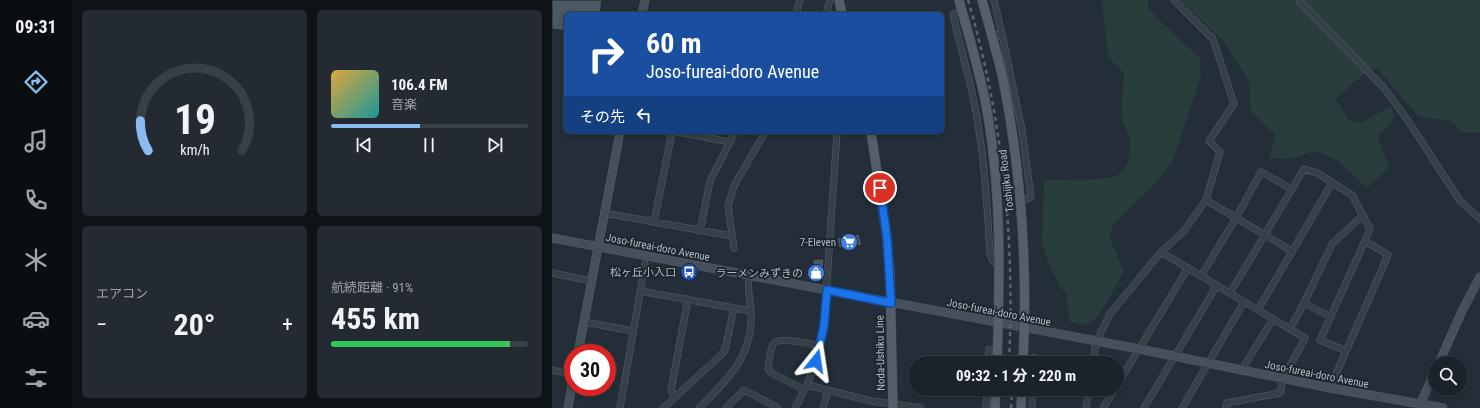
<!DOCTYPE html>
<html lang="ja">
<meta charset="utf-8">
<style>
body{margin:0;font-family:"Roboto Condensed","Noto Sans JP",sans-serif;background:#232a32;color:#f1f3f6;height:100vh;display:flex;flex-direction:column;font-size:15px;white-space:nowrap}
*{box-sizing:border-box;margin:0}
p{font-size:13px;color:#9fa4a8}
.icon{flex:none;width:22px;height:22px;fill:none;stroke:currentColor;stroke-width:2;stroke-linecap:round;stroke-linejoin:round}
.map{position:relative;flex:1;overflow:hidden}
.panel{display:flex;flex-direction:column;gap:10px;padding:10px;background:#0e1317;width:480px}
.panel>*{flex:none}
.banner{position:absolute;left:12px;top:12px;width:380px;height:122px;border-radius:6px;box-shadow:0 2px 6px #0003,0 0 0 1px #383f47;background:#1a4fa0;color:#fff;overflow:hidden}
.fabs{position:absolute;left:876px;top:356px;display:grid;gap:8px}
.fabs a{display:grid;place-items:center;width:40px;height:40px;border-radius:50%;background:#1a222a;box-shadow:0 2px 6px #0003,0 0 0 1px #383f47;font-size:20px}
.speed{position:absolute;left:12px;top:344px;display:flex;gap:8px;font-size:20px;font-weight:700;text-align:center}
.speed>*{display:grid;place-content:center;width:52px;height:52px;border-radius:50%;background:#1a222a;box-shadow:0 2px 6px #0003,0 0 0 1px #383f47;line-height:1}
.speed .limit{border:6px solid #d22;background:#fff;color:#111}
.pin{position:absolute;display:grid;place-items:center;width:34px;height:34px;color:#fff;margin:-17px;border:2px solid #fff;border-radius:50%;box-shadow:0 1px 4px #0007}
.me{position:absolute;width:44px;margin:-22px;rotate:15deg;stroke-linejoin:round;filter:drop-shadow(0 0 3px #0008)}
.turn{display:flex;align-items:center;gap:14px;height:84px;padding:0 16px;font-size:18px}
.turn .icon{width:52px;height:52px;stroke-width:2.5}
.turn b{display:block;font-size:28px;line-height:34px}
.then{display:flex;align-items:center;height:38px;padding:0 16px;background:#0003;gap:8px;font-size:15px}
.big{font-size:30px;font-weight:700;line-height:1.1}
.panel .widget{flex:1;display:flex;flex-direction:column;justify-content:center;gap:6px;min-width:0;padding:0 14px;border-radius:6px;background:#232a32}
.panel .dial{align-items:center;gap:0}
.dial svg{height:104px;overflow:visible;fill:none;stroke:#383f47;stroke-width:7;stroke-linecap:round;text-anchor:middle}
.dial text{fill:#f1f3f6;stroke:none}
.song{display:flex;align-items:center;gap:12px}
.cover{width:48px;height:48px;border-radius:6px;background:linear-gradient(135deg,hsl(40 70% 55%),hsl(180 70% 35%))}
.played{height:4px;border-radius:2px;background:linear-gradient(90deg,#8abcf2 45%,#383f47 45%)}
.keys{display:flex;justify-content:space-around;direction:ltr}
.heat{display:flex;justify-content:space-between;align-items:center;font-size:22px;direction:ltr}
.charge{height:6px;border-radius:3px;background:linear-gradient(90deg,#34c759 91%,#383f47 0)}
.panel .tiles{flex:1;display:grid;gap:10px;grid-template-columns:repeat(2,1fr)}
.trip{position:absolute;left:356px;top:356px;width:216px;height:40px;border-radius:20px;background:#1a222a;box-shadow:0 2px 6px #0003,0 0 0 1px #383f47;font-weight:700;line-height:40px;text-align:center}
main{display:flex;flex:1;min-height:0}
.tabs{display:flex;flex-direction:column;width:72px;justify-content:space-around;align-items:center;background:#0a0e11;color:#9fa4a8}
.tabs .icon{width:28px;height:28px}
.tabs .on{color:#8abcf2}
.tabs b{font-size:18px;color:#f1f3f6}
.map>svg:first-child{display:block}
</style>
<main>
<nav class="tabs">
<b>09:31</b>
<svg class="icon on" aria-label="directions" viewBox="0 0 24 24"><path d="M12 3l9 9-9 9-9-9zM9 14v-3h6M13 9l2 2-2 2"/></svg>
<svg class="icon" aria-label="music" viewBox="0 0 24 24"><path d="M9 18V5l10-2v13"/><circle cx="6" cy="18" r="3"/><circle cx="16" cy="16" r="3"/></svg>
<svg class="icon" aria-label="phone" viewBox="0 0 24 24"><path d="M5 4h4l2 5-3 2q2 4 5 5l2-3 5 2v4C11 20 4 13 5 4z"/></svg>
<svg class="icon" aria-label="climate" viewBox="0 0 24 24"><path d="M12 3v18M4 7l16 10M4 17L20 7"/></svg>
<svg class="icon" aria-label="car" viewBox="0 0 24 24"><path d="M5 17H2v-5l4-1 3-4h7l3 4 3 1v5h-3M9 17h6M6 11h13"/><circle cx="7" cy="17" r="2"/><circle cx="17" cy="17" r="2"/></svg>
<svg class="icon" aria-label="filters" viewBox="0 0 24 24"><path d="M4 7h16M4 17h16"/><circle cx="9" cy="7" r="2"/><circle cx="15" cy="17" r="2"/></svg>
</nav>
<section class="panel">
<div class="tiles">
<div class="widget dial"><svg viewBox="0 0 100 80">
<path d="M14 69A42 42 0 1 1 86 69"/>
<path d="M14 69A42 42 0 0 1 8 46" stroke="#8abcf2"/>
<text x="50" y="56" font-size="32" font-weight="700">19</text>
<text x="50" y="72" font-size="11">km/h</text>
</svg></div>
<div class="widget">
<div class="song"><i class="cover"></i><div><b>106.4 FM</b><p>音楽</p></div></div>
<div class="played"></div>
<div class="keys"><svg class="icon" aria-label="previous" viewBox="0 0 24 24"><path d="M18 5L8 12l10 7zM5 5v14"/></svg><svg class="icon" aria-label="pause" viewBox="0 0 24 24"><path d="M8 5v14M16 5v14"/></svg><svg class="icon" aria-label="next" viewBox="0 0 24 24"><path d="M6 5l10 7-10 7zM19 5v14"/></svg></div>
</div>
<div class="widget"><p>エアコン</p>
<div class="heat"><a>−</a><b class="big">20°</b><a>+</a></div>
</div>
<div class="widget"><p>航続距離 · 91%</p><b class="big">455 km</b><div class="charge"></div></div>
</div>
</section>
<div class="map">
<svg width="928" height="408" viewBox="0 0 928 408">
<rect width="100%" height="100%" fill="#232e38"/>
<path fill="#283d3c" d="M550,0H596V7L608,21L648,58L649,76L620,163L603,184L560,225L558,239L572,272L545,318L532,325L518,322L514,293L508,287L497,265L490,243L492,180L546,179L565,176L577,162L578,140L569,116L572,73L556,57Z
M630,0H928V133H911L899,121L875,118L864,114L825,68L812,74L784,99L796,119L809,123L839,106L842,116L839,123L826,136L837,168L815,188L786,161L765,151L737,159L717,158L723,134L712,125L699,111L697,82L672,42L631,3Z"/>
<path fill="#4b5964" stroke="#1e2730" d="M0,0H50L48,14H14V31L0,29Z
M307,234L310,245L287,248L285,238Z
M261,259H272L271,275H261Z"/>
<g fill="none" stroke-linecap="round" stroke-linejoin="round">
<g stroke="#545e67" stroke-width="7">
<path id="street" d="M747,0L832,88L857,122L908,201L928,219
M410,11L401,14C407,42 415,69 421,97C432,149 435,202 438,254L441,261L447,265
M244,14L248,0
M274,14L278,0
M450,34L470,130L479,197L470,201
M439,36L450,34L442,0
M126,132L178,142
M654,200L740,251
M52,213L180,236
M102,222L120,132
M148,231L158,181L183,132
M182,248L176,206L182,186L213,132
M609,252L753,338L731,379L728,393L675,403L674,408
M0,273L40,281
M649,276L684,218L709,172L740,189
M88,291L199,311
M678,293L752,169L765,173L800,195L818,229L813,241
M752,303L779,317
M706,310L780,183
M32,322L81,331
M738,329L752,303L780,244L811,215
M436,363L437,349
M482,363V357
M541,363L544,342L558,314L609,252L632,231L654,200L668,152L657,141L682,104L661,39L622,0
M0,370L21,375
M689,371L721,319
M255,385L319,401L368,408
M565,385L636,268
M778,388L836,255L813,241L768,340L794,351
M252,390L218,372L216,369C216,364 219,348 221,344C227,336 259,344 268,346
M123,397L119,390L136,299
M68,408L93,264
M111,408L169,355L173,350L182,308
M147,408C175,380 202,356 199,312C198,299 195,289 197,275
M174,408L192,390L226,408
M243,408L255,385L264,361L272,326L285,132
M271,408L276,392
M434,408L435,389
M480,408L481,389
M534,408L537,389
M551,408L563,389
M592,408L665,285
M630,408L692,302"/>
</g>
<g stroke="#545e67" stroke-width="9">
<path id="secondary" d="M90,14L93,0
M0,238L587,349L778,388L891,408
M26,353L68,132
M887,363L910,311L928,277
M867,407L883,371
M16,408L21,379"/>
</g>
<g stroke="#404952" stroke-width="10">
<path id="primary" d="M287,0L290,14
M407,0C416,33 426,66 433,100C450,187 448,275 445,363
M430,0C437,26 445,53 451,79C470,175 476,266 471,363
M319,132L335,238L338,274L341,408
M443,408L444,389
M469,408L470,389"/>
</g>
<use href="#street" stroke="#364049" stroke-width="6"/>
<use href="#secondary" stroke="#45505c" stroke-width="8"/>
<use href="#primary" stroke="#545f69" stroke-width="9"/>
<path stroke="#5a6672" stroke-width="2.5" stroke-dasharray="4 4" stroke-linecap="butt" d="M416,0C451,119 463,239 457,363
M459,408L460,389"/>
</g>
<g fill="none" stroke-linecap="round" stroke-linejoin="round">
<g stroke="#114b97" stroke-width="10">
<path id="route" d="M264,361L272,326L275,290L339,303L335,238L328,188"/>
</g>
<use href="#route" stroke="#1a73e8" stroke-width="7"/>
</g>
<defs>
<g id="supermarket-disc" transform="scale(0.9)"><circle r="9.5" fill="#3f7fe0" stroke="#1c252e"/><path d="M-6-5.5h2.5l.6 2H6L4.5 2H-2.5L-4.4-4H-6ZM-1.5 3.2a1.3 1.3 0 1 0 .1 0ZM3 3.2a1.3 1.3 0 1 0 .1 0Z" fill="#fff"/></g>
<g id="bus-disc" transform="scale(0.9)"><circle r="9.5" fill="#1a4fb4" stroke="#1c252e"/><path d="M-5-6H5V4H4V6H2V4H-2V6H-4V4H-5ZM-3.5-4V0h7V-4ZM-3.5 1.2v1.5H-2V1.2ZM2 1.2v1.5H3.5V1.2Z" fill="#fff"/></g>
<g id="shop-disc" transform="scale(0.9)"><circle r="9.5" fill="#3f7fe0" stroke="#1c252e"/><path d="M-5-2.5h2.3a2.7 3.5 0 0 1 5.4 0H5L5.5 6h-11ZM-1.5-2.5h3a1.5 2.3 0 0 0-3 0Z" fill="#fff"/></g>
</defs>
<g fill-rule="evenodd">
<use href="#supermarket-disc" x="297" y="242"/>
<use href="#bus-disc" x="137" y="272"/>
<use href="#shop-disc" x="264" y="273"/>
</g>
<g text-anchor="middle" stroke-width="3.5" stroke-linejoin="round" paint-order="stroke">
<g font-size="11" fill="#b1bbc5" stroke="#1c252e">
<text transform="translate(454 181) rotate(-97)" y="4">Toshijiku Road</text>
<text transform="translate(106 247) rotate(11)" y="4">Joso-fureai-doro Avenue</text>
<text transform="translate(447 312) rotate(11)" y="4">Joso-fureai-doro Avenue</text>
<text transform="translate(328 353) rotate(-91)" y="4">Noda-Ushiku Line</text>
<text transform="translate(765 374) rotate(11)" y="4">Joso-fureai-doro Avenue</text>
</g>
<g font-size="11" fill="#b1bbc5" stroke="#1c252e" text-anchor="end">
<text x="284" y="246">7-Eleven</text>
<text x="124" y="276">松ヶ丘小入口</text>
<text x="251" y="277">ラーメンみずきの</text>
</g>
</g>
</svg>
<div class="fabs">
<a><svg class="icon" aria-label="search" viewBox="0 0 24 24"><circle cx="10" cy="10" r="6"/><path d="M15 15l6 6"/></svg></a>
</div>
<div class="speed"><div class="limit">30</div></div>
<div class="pin" style="left:328px;top:188px;background:#d93025"><svg class="icon" aria-label="arrive" viewBox="0 0 24 24"><path d="M6 21V4h12l-3 4 3 4H6"/></svg></div>
<svg class="me" style="left:264px;top:361px" viewBox="-20 -20 40 40"><path d="M0-17L14 15 0 8-14 15z" fill="#1a73e8" stroke="#fff" stroke-width="4"/></svg>
<div class="trip">09:32 · 1 分 · 220 m</div>
<div class="banner">
<div class="turn"><svg class="icon" aria-label="right" viewBox="0 0 24 24"><path d="M7 20v-9h11M14 6l5 5-5 5"/></svg><div><b>60 m</b>Joso-fureai-doro Avenue</div></div>
<div class="then">その先<svg class="icon" aria-label="left" viewBox="0 0 24 24"><path d="M17 20v-9H6M10 6l-5 5 5 5"/></svg></div>
</div>
</div>
</main>
